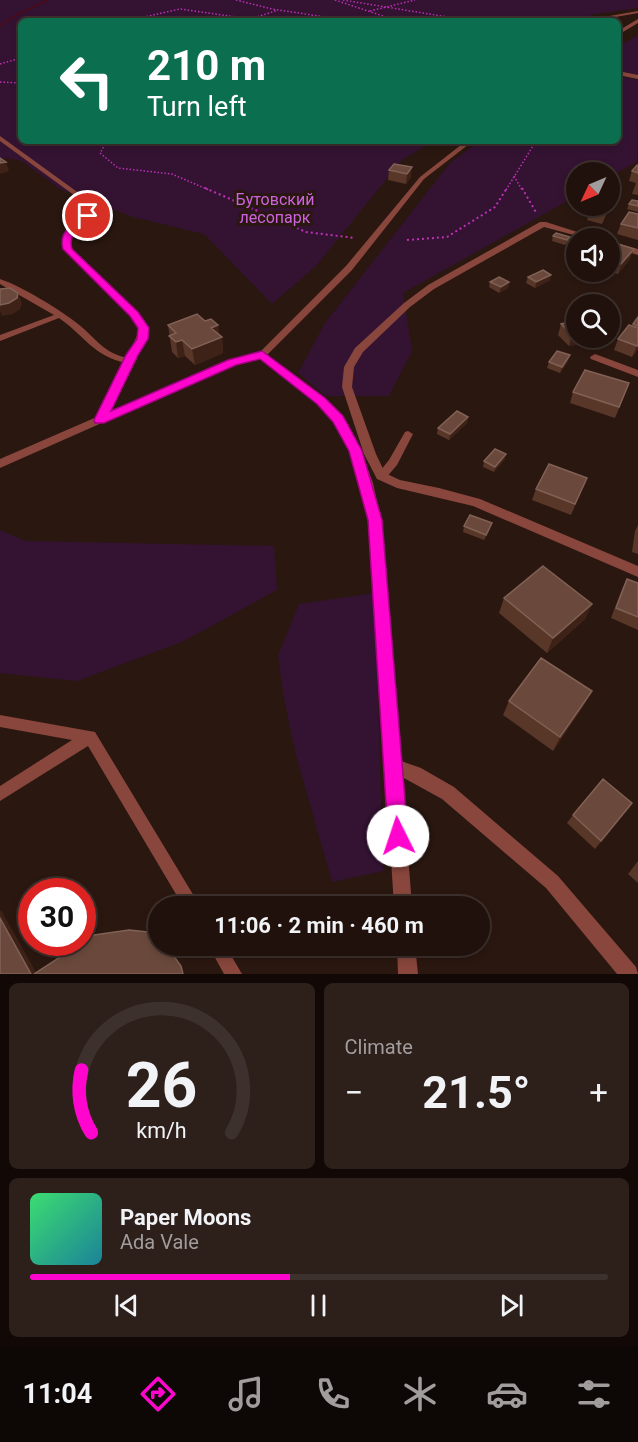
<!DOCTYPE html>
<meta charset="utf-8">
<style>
body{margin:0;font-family:Roboto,sans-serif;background:#2d1f1a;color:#f1f3f6;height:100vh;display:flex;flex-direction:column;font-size:22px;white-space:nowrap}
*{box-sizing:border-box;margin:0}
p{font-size:20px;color:#a29d9d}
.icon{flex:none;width:33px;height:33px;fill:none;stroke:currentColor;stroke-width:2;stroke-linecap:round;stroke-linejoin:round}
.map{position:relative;height:974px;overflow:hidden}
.panel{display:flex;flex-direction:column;gap:9px;padding:9px;background:#120907;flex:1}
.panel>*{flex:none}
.banner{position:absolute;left:18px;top:18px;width:603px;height:126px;border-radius:9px;box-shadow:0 3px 9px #0003,0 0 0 2px #3d312d;background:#0b6e4f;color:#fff;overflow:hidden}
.needle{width:39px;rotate:226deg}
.controls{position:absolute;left:566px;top:162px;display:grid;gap:12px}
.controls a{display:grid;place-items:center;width:54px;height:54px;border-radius:50%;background:#20110c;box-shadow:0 3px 9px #0003,0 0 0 2px #3d312d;font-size:30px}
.speed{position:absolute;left:18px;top:878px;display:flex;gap:12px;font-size:30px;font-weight:700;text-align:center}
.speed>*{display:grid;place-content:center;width:78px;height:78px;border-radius:50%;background:#20110c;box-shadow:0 3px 9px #0003,0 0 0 2px #3d312d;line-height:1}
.speed .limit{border:9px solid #d22;background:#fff;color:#111}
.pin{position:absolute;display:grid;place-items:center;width:51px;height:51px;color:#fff;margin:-26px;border:3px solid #fff;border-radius:50%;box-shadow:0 2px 6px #0007}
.me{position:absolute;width:66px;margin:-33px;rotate:356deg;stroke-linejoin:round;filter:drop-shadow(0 0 4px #0008)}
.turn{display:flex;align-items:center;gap:21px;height:126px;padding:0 30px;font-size:27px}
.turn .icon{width:78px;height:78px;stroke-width:2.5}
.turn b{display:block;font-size:42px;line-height:51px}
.big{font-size:45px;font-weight:700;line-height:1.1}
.panel .widget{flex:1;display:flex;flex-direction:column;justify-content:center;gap:9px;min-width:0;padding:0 21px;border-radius:9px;background:#2d1f1a}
.panel .dial{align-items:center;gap:0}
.dial svg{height:156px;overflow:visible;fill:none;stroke:#3d312d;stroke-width:7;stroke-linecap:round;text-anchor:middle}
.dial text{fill:#f1f3f6;stroke:none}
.song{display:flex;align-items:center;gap:18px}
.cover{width:72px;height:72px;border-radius:9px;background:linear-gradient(135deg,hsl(140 70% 55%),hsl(190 70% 35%))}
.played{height:6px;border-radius:3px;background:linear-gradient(90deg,#ff05cd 45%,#3d312d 45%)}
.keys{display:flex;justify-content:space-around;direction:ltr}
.heat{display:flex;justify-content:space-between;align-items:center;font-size:33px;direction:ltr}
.panel .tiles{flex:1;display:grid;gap:9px;grid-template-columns:1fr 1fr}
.widget:last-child{grid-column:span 2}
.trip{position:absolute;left:148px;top:896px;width:342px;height:60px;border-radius:30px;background:#20110c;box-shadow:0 3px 9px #0003,0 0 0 2px #3d312d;font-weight:700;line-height:60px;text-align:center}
.tabs{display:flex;height:96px;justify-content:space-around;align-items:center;background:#0d0705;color:#a29d9d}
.tabs .icon{width:42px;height:42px}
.tabs .selected{color:#ff05cd}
.tabs b{font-size:27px;color:#f1f3f6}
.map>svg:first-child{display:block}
</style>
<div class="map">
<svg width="638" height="974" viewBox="0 0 638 974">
<rect width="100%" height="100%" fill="#2a1710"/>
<path fill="#341332" d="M0,0H638V8L595,14L573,21H21V141H433L402,160L316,266L272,304L204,234L133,217L60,189L22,161L7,158L0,160Z
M638,35V75L618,71V47Z
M618,76L638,80L637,162L609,177V172H576V196L403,293L412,351L389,396H326L298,373L325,323L450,163L480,141H618Z
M0,530L25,541L274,546L277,590L184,641L77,681L0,673Z
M375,593L383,871L332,882L296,755L284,698L278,656L299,604Z"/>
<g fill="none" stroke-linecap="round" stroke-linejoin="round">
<path stroke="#480b1b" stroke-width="2" d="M0,26L16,15L48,0"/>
<path stroke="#bc30b6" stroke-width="1.5" stroke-dasharray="1.5 2" stroke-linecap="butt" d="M236,0L272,9L352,21
M335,0L398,21
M343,0L472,21
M370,11L415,0
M243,18L264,21
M251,19L278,10
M126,21L180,9L243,18L230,21
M0,64L21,58
M0,82L21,83
M107,141L100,153L118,168L172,174L209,190
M514,176L522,190
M506,190L536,141"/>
<path stroke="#bc30b6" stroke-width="2" stroke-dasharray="2 3" stroke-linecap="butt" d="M205,188L306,232L355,238
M522,188L537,214
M407,240L447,237L495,207L507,188"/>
<path fill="#88463c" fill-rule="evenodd" d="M0,136L98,207V212C85,222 68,230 72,249L135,312L147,330L137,359L103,422H97L95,420L126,363C93,356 85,336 59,318L0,341V335L54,315L0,284V279C23,287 59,309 78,324C97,339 103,353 128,358L139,330L129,315L64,249C61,227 81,222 93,209L0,141Z
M466,141H473L424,179L352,270L265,357H259V353L346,266L420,177Z
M408,431L413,434L397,465L385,479H377L376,476L389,460L405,432Z
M0,715L95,732L200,906H183L88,746L0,801V786L72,740L0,727Z
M208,945H225L242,974H224Z"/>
<path fill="#88463c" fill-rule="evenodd" d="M638,11V13L593,21H581Z
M638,19V23L618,35V31Z
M618,71L638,75V79L618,75Z
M540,222H546L596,238H585L544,227L434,289L410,307L363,352L354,367L352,387L376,454L385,473L400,480L439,488L480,499L638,566V577L473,506L397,488L377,479L364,454L342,387L344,367L355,348L404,303L428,285Z
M609,241L638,249V255L609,247Z
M262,352L325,399L342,416L361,451L373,483L381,520L401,761L421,768L454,787L558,876L636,967L638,974H617L546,888L442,799L402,777L412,906H394L369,520C362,488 353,445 332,419C312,395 284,378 260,359L235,364L0,468V459L228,360Z
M595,354L638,370V377L591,359L590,357Z
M397,945H415L418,974H398Z"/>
</g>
<path fill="#583729" d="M394,164L411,177L406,184L388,180L389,170Z
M638,166V195L632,194L636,183L629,181L632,171Z
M638,201V212L627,209L629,204Z
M590,210L607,213L602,224L587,220Z
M638,214V240L617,234L621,224Z
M553,236L570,237L568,242L565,245L552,241Z
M609,241L630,259L618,274L609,272Z
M528,277L550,280L535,288L526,283Z
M490,282H509L508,288L499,293L489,287Z
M638,317V349L632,357L614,350L618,339L632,326Z
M205,321L218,325L219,335L222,337L223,353L195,365L185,356L178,358L172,352L168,325Z
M561,324L576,338H596V339L569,346L558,335Z
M568,361L560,373L547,368L549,362Z
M573,392L625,394L615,418L570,403Z
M468,417L467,423L449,440L437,434L438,428Z
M506,454L504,460L494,472L483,467L484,461Z
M536,489H582L571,515L532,500Z
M638,525V554L632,552L635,531Z
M464,526L490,529L484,540L463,532Z
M627,579L638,583V630L611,618L622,589Z
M504,598L592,604L585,619L547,653L499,613Z
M592,691L584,705L553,751L503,715L509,701Z
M632,803L595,849L567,823L573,815Z
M638,861V883L628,874Z"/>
<path fill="#3e2217" d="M6,162L9,171L0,174V163Z
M412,167L411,177L406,184L407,174Z
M634,249L630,259L618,274L621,264Z
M551,275L550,280L535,288L536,282Z
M509,282L508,288L499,293L501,287Z
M18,293L22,303L20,309L13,314L2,316L0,311V305Z
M218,325L220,338L222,337L223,353L195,365L192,349L211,328Z
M576,334V338H596V339L569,346L572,335Z
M182,340L185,356L178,358L176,342Z
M638,344V349L632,357L637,346Z
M570,355L568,361L560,373L562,367Z
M468,417L467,423L449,440L450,434Z
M506,454L504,460L494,472L495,467Z
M592,604L585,619L547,653L553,638Z
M592,691L584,705L553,751L560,737Z
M0,910L2,912L37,974H31L0,918Z"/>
<path fill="#6a493c" stroke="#816155" stroke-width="1.5" d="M0,158L6,162L0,163Z
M394,164L412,167L407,174L389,170Z
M637,165L638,166V173L632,171Z
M632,200L638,201V206L629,204Z
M592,206H609L605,213L590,210Z
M629,212L638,214V228L621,224Z
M556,233L570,237L567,240L553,236Z
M609,241L634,249L621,264L609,260Z
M543,270L551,275L536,282L528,277Z
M499,277L509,282L501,287L490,282Z
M10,288L18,293L17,298L9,303L0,305V289Z
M197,314L205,321L211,319L218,325L211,328L222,337L192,349L182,340L176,342L169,336L176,333L168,325Z
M638,317V326L633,324Z
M576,320V334L572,335L561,324Z
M629,325L638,328V344L637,346L618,339Z
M557,351L570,355L562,367L549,362Z
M585,370L629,383L619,407L573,392Z
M457,411L468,417L450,434L438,428Z
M495,449L506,454L495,467L484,461Z
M549,464L587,478L575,504L536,489Z
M470,515L492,523L486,535L464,526Z
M543,566L592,604L553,638L504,598Z
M627,579L638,583V617L616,608Z
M541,658L592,691L560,737L509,701Z
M603,779L632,803L601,841L573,815Z
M0,918L31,974H0Z
M129,930L148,932L159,940V945H166L181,966L183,974H34L94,935Z"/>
<path fill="#ff05cd" stroke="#a60385" stroke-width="1.5" d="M85,214L93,216C83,226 67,232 72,249L138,312L149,328L148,339L138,355L111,411L228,360L262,351L325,398L343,416L362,451L382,520L408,836L405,843L398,846L391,843L388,836L368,520L349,451L333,422L317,404L260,359L236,365L104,423H95L94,420L126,355L137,339L138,328L130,316L63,249C58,232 73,223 85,214Z"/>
<g text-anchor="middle" stroke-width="6" stroke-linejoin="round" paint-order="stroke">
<g font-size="16" fill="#ce63e1" stroke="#2a1710">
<text x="275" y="205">Бутовский<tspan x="275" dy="18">лесопарк</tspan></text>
</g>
</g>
</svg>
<div class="controls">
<a><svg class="needle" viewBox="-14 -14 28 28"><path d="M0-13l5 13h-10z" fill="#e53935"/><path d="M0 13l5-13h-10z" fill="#a29d9d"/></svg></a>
<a><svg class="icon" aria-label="sound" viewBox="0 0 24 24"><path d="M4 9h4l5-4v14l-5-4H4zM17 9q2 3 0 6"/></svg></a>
<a><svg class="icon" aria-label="search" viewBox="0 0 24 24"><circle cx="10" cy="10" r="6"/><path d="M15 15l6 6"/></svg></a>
</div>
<div class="speed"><div class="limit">30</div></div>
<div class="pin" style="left:88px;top:216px;background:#d93025"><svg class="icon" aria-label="arrive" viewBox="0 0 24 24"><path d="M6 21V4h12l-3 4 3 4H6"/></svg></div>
<svg class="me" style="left:398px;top:836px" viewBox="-20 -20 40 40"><circle r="19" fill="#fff"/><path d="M0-13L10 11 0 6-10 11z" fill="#ff05cd"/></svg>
<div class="trip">11:06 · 2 min · 460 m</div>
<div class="banner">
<div class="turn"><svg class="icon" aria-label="left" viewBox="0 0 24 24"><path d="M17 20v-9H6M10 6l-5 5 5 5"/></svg><div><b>210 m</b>Turn left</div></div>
</div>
</div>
<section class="panel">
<div class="tiles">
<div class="widget dial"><svg viewBox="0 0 100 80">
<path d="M14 69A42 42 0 1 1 86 69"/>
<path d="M14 69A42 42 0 0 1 9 37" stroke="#ff05cd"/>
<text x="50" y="56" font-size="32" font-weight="700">26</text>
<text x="50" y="72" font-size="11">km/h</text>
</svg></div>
<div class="widget"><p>Climate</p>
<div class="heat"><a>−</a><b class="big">21.5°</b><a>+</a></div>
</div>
<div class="widget">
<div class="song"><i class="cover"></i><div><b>Paper Moons</b><p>Ada Vale</p></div></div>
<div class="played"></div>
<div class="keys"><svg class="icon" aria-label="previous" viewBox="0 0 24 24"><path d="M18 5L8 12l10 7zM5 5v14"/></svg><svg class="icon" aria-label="pause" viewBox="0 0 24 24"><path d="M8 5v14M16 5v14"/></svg><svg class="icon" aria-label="next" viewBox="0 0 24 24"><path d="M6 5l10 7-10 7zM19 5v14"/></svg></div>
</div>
</div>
</section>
<nav class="tabs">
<b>11:04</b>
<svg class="icon selected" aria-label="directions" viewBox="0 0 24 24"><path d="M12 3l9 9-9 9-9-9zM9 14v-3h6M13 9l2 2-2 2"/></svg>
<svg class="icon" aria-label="music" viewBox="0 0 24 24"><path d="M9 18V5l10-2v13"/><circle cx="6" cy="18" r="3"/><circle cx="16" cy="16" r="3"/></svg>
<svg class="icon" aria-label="phone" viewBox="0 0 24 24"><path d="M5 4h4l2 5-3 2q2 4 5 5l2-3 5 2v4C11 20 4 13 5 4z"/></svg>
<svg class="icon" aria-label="climate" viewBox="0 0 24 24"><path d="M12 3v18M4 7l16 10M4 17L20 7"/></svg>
<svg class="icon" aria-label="car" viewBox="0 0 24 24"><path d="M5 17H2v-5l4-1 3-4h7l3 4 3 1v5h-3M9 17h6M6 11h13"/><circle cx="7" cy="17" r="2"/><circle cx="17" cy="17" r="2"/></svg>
<svg class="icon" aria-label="filters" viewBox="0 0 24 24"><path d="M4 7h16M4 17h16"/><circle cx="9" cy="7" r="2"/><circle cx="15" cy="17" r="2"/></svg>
</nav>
